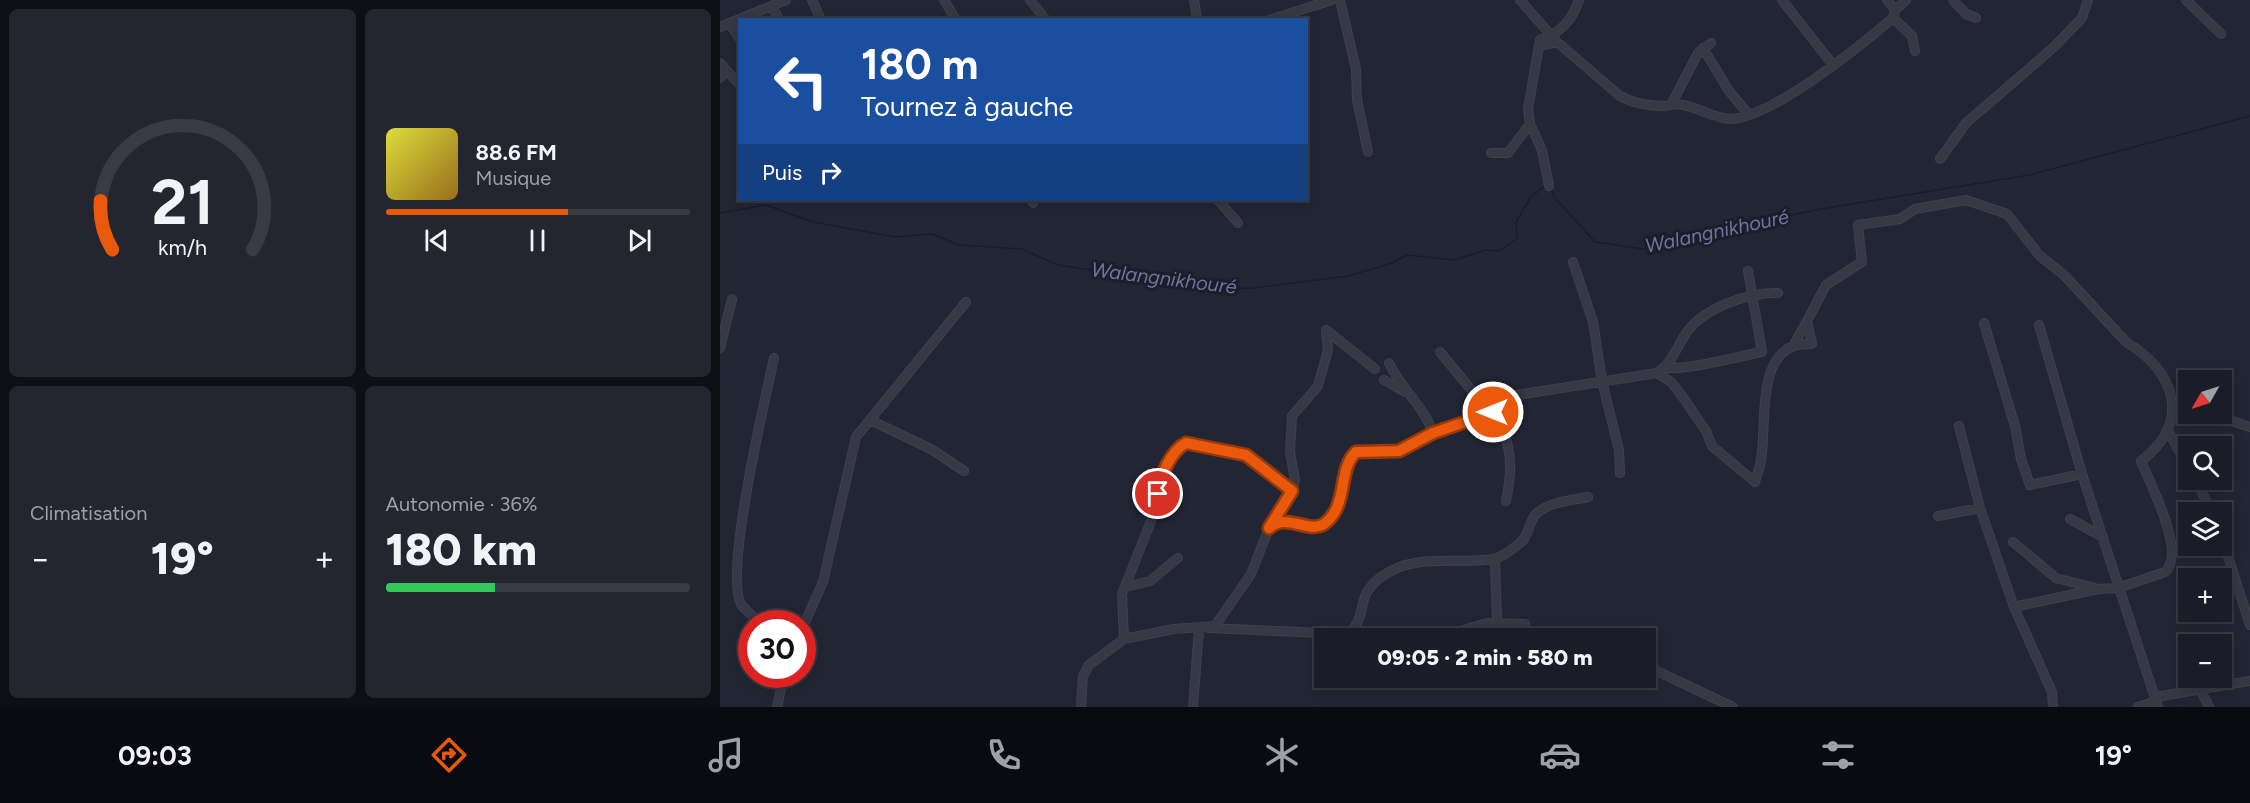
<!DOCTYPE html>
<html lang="fr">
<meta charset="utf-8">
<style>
body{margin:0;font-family:Figtree,sans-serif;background:#23252f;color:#f1f3f6;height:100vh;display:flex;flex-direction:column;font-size:22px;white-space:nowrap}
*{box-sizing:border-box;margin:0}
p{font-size:20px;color:#9fa1a7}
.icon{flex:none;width:33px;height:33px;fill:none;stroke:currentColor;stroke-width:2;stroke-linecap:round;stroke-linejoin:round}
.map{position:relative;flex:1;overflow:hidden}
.side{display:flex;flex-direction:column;gap:9px;padding:9px;background:#0e0f15;width:720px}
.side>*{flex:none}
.guide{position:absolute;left:18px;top:18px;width:570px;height:183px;border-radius:0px;box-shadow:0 3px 15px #0003,0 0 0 2px #383a44;background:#1a4fa0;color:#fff;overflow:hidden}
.needle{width:39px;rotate:231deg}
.controls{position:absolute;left:1458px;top:370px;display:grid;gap:12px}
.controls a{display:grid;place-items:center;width:54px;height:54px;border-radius:0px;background:#1a1c27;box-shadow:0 3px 15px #0003,0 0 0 2px #383a44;font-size:30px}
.speed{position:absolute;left:18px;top:610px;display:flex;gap:12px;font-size:30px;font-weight:700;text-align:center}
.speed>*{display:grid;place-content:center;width:78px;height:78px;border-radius:50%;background:#1a1c27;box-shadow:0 3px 15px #0003,0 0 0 2px #383a44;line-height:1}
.speed .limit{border:9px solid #d22;background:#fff;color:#111}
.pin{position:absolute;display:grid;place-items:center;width:51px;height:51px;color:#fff;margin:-26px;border:3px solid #fff;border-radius:50%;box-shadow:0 2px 6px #0007}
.me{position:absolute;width:66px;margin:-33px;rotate:270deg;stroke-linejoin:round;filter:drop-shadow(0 0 4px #0008)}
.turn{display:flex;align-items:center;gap:21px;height:126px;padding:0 24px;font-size:27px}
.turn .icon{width:78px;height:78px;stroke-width:2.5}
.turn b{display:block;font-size:42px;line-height:51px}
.then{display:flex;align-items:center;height:57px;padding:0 24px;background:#0003;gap:12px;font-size:22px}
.big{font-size:45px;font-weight:800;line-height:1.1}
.side .widget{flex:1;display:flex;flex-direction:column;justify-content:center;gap:9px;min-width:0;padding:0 21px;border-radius:9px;background:#23252f}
.side .dial{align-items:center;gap:0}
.dial svg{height:156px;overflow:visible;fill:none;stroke:#383a44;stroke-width:7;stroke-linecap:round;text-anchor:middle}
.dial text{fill:#f1f3f6;stroke:none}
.song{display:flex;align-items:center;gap:18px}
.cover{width:72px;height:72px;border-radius:9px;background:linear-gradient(135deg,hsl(60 70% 55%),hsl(40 70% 35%))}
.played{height:6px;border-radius:3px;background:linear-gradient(90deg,#ea580c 60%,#383a44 60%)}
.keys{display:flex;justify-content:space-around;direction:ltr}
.heat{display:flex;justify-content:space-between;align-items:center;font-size:33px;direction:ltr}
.charge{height:9px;border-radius:4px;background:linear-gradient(90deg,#34c759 36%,#383a44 0)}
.side .tiles{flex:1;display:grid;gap:9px;grid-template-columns:repeat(2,1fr)}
.trip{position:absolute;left:594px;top:628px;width:342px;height:60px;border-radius:0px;background:#1a1c27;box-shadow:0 3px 15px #0003,0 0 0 2px #383a44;font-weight:800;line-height:60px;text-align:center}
.tabs{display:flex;height:96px;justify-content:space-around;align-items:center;background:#0a0b10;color:#9fa1a7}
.tabs .icon{width:42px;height:42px}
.tabs .active{color:#ea580c}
.tabs b{font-size:27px;color:#f1f3f6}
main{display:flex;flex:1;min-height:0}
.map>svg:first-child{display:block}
</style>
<main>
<section class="side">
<div class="tiles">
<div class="widget dial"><svg viewBox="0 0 100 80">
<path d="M14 69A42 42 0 1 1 86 69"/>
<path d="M14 69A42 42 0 0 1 8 44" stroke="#ea580c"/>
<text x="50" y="56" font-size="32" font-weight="700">21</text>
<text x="50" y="72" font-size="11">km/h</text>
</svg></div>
<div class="widget">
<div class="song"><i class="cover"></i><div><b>88.6 FM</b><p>Musique</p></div></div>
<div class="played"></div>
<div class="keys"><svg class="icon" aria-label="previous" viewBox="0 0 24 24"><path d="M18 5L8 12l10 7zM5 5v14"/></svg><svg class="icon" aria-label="pause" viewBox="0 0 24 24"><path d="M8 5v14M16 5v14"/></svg><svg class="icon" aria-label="next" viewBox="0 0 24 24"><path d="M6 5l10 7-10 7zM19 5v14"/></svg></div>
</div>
<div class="widget"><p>Climatisation</p>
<div class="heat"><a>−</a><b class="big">19°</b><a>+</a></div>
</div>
<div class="widget"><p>Autonomie · 36%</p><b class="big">180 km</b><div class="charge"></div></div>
</div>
</section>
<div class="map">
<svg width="1530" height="707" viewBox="0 0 1530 707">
<rect width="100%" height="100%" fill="#222634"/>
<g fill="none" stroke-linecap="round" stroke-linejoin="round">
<path stroke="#171b30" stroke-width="1.5" d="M831,189L835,198L875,242L923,249L1095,210L1309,175L1530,116
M0,213L46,205L93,222L175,237L212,234L239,245L302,249L338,265L499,289L535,288L628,276L672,263L687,255L735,260L765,250L780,251L797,238L796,222L811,197L825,186"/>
<g stroke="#3f414f" stroke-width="10">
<path id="street" d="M92,0L101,20
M224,0L236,20
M310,0L326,20
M474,0L477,20
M620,0L636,69L637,100L648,152
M800,0L837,42L900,96C913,103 929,106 944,106C948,106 953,104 957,104C975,105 993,119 1011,119C1053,117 1140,46 1173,18L1175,10L1186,0
M1062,0L1113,65
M1167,0L1175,10
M1233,0L1246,14L1256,18
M1466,0L1501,34
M52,6L59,20
M1173,18L1192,36L1195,51
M549,20L612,0
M9,23L20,39
M0,27L66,0
M819,46L837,42
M983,48L1009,91L1029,115
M0,63L20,85
M0,78L6,70
M951,105L978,53L991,43
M771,153H788L810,124
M1220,159L1246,123L1334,47L1362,18L1368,0
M829,186L822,150L810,124L808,109L820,40C841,33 852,20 859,0
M498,200L518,223
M313,203L314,200
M853,262L873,322L882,381L899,450L900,473
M1264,323L1295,426L1301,459L1310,485L1362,474
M1319,325L1362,474L1438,707
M606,330L655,369
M1073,346L1087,321
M0,348L12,299
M720,352L753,392L754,414
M669,363C681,389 704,406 713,433
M944,368C976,369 1010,358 1042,352L1028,271
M937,373L951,382L962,396L986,431L992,446L1035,482C1037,475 1040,467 1041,460C1047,429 1036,361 1073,346C1078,344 1086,344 1092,344L1087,321L1106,285L1142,262L1138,225L1180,219L1195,209L1246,200L1287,214L1320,256L1344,275L1406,342C1457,372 1471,423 1421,461C1430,484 1467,553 1445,572L1398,588L1378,589L1294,607L1260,508L1239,426
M664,380L685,392
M773,400C773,413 778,420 783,431C793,455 791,476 786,501
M1501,414L1512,421L1530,427
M1453,418L1468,391
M150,420L211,449L244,471
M1448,431L1468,467
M1476,480L1492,513
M1218,516L1260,508
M1350,519L1383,537
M550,527L570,497L575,480L570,452L572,416L598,386L608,350L606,330
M1502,538L1530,625
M1293,542L1336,578L1375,588
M775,559L777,622
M405,587L430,581L458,558
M1294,607L1332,692L1333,707
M40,624C35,616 25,611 21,604C4,573 45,399 54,358
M489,628L628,634C650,615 633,598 661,577C696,552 736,565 773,559C781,558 799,545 804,539C809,531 810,521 816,514C831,501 849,501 868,497
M82,629L103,582L136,437L246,302
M628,634L684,639
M878,636L886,639
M404,639L402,594L435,511L439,483L457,447L466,443L526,455L572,491
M698,639L730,634L767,623L805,624
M926,666L1013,707
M1480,689L1489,707
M1435,697L1530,681
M57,707L64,675
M361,707L363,676L369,665L404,639L454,629L495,626L531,574L549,528C570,508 597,543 615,511C625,494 625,474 631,457L636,452L679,451L713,433L748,421L778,398L937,373C953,363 956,347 967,332C984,308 1029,292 1058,293
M473,707L479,629
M1418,707L1436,701"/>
</g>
<use href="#street" stroke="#363845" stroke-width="8"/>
</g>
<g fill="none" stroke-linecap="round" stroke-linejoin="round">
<g stroke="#983908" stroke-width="15">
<path id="route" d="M438,494C439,477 451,451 466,443L526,455L572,491L549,528C566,512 588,534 604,524C629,506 617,470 636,452L679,451L713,433L748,421L773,400V412"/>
</g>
<use href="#route" stroke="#ea580c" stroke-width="10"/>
</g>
<g text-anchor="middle" stroke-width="6" stroke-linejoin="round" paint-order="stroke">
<g font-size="20" font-style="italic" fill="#6d759d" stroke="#1b1d2a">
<text transform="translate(997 231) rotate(-12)" y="7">Walangnikhouré</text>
<text transform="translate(444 278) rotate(7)" y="7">Walangnikhouré</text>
</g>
</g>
</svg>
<div class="controls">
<a><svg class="needle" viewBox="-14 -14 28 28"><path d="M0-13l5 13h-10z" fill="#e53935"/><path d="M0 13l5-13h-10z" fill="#9fa1a7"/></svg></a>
<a><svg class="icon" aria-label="search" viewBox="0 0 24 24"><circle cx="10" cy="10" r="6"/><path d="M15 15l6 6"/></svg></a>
<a><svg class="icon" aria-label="layers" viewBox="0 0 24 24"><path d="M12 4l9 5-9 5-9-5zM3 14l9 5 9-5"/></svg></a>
<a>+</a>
<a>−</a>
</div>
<div class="speed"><div class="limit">30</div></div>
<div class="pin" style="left:438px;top:494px;background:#d93025"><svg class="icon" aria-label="arrive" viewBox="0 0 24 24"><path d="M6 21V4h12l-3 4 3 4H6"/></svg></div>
<svg class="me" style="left:773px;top:412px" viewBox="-20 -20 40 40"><circle r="17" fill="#ea580c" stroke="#fff" stroke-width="3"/><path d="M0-11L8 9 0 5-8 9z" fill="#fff"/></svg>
<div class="trip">09:05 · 2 min · 580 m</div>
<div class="guide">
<div class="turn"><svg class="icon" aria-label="left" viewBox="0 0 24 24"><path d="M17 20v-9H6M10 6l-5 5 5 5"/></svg><div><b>180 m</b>Tournez à gauche</div></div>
<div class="then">Puis<svg class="icon" aria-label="right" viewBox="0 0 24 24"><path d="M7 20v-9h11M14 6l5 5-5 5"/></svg></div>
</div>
</div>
</main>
<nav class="tabs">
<b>09:03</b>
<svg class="icon active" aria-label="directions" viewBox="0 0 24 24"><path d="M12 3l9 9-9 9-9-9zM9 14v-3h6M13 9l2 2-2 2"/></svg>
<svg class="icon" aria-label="music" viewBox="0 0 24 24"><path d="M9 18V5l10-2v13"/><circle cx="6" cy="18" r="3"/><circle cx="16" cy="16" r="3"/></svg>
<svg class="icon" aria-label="phone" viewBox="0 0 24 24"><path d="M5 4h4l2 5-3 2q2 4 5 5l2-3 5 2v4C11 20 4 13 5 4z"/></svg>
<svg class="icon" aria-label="climate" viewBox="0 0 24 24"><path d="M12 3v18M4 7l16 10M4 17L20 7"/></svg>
<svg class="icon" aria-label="car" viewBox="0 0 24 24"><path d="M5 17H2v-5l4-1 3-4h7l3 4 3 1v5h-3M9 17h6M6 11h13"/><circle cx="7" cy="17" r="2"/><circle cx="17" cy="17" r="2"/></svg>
<svg class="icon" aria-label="filters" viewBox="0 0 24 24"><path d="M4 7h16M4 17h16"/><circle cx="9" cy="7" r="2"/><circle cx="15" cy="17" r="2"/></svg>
<b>19°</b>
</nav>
